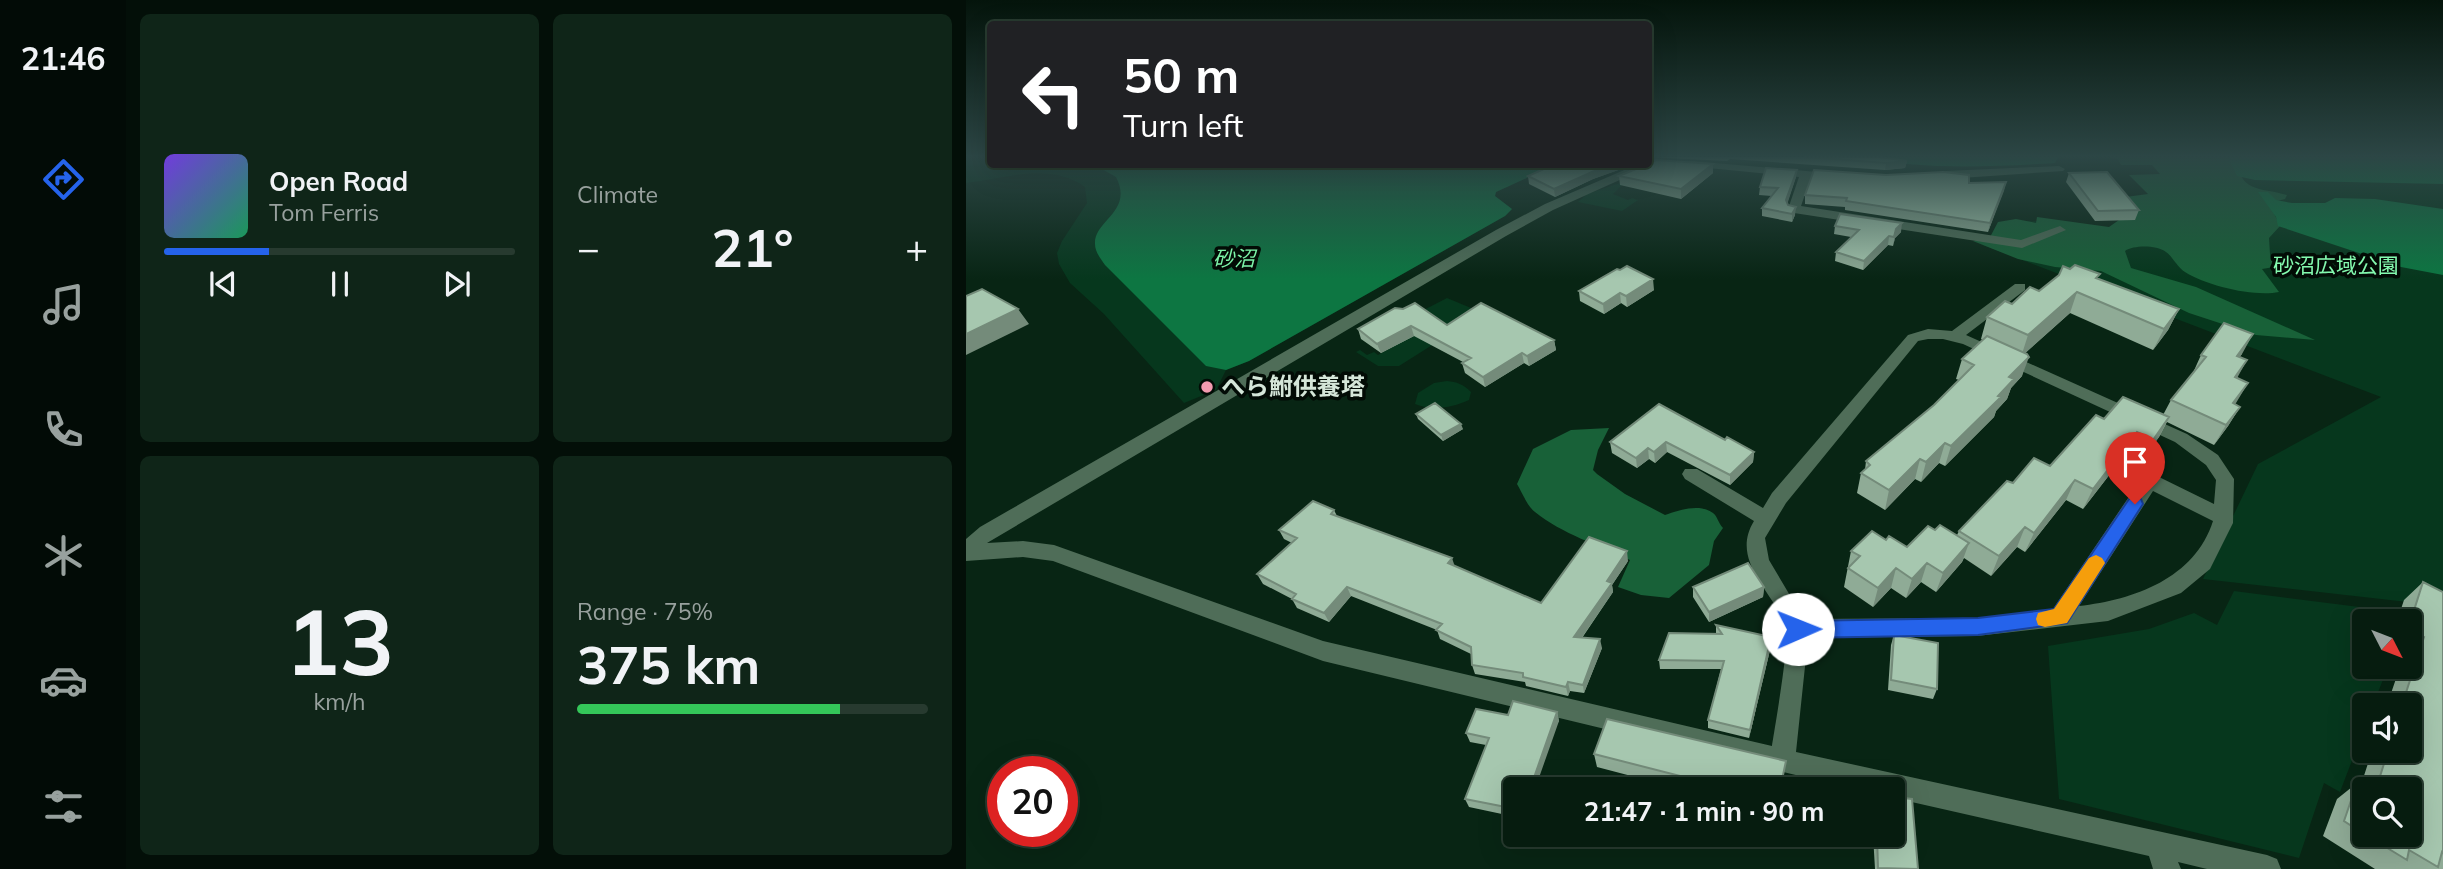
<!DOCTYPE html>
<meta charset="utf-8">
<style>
body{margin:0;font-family:Mulish,"Noto Sans JP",sans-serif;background:#0f2518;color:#f1f3f6;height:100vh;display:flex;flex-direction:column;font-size:26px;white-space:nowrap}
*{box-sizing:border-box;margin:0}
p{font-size:23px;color:#98a19e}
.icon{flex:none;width:38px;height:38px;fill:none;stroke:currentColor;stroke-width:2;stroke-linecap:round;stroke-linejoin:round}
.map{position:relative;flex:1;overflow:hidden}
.drawer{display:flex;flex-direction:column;gap:14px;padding:14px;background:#030f08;width:840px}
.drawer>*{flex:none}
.top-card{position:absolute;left:21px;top:21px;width:665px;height:147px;border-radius:7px;box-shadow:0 7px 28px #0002,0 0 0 2px #273a2f;background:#202124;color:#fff;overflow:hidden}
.needle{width:46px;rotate:132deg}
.buttons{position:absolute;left:1386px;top:609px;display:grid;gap:14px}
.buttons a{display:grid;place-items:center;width:70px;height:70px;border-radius:7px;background:#061c0f;box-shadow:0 7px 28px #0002,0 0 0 2px #273a2f;font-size:35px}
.speed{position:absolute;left:21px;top:756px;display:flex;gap:14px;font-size:35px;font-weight:700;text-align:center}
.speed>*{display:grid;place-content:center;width:91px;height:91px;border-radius:50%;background:#061c0f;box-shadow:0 7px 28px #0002,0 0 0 2px #273a2f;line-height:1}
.speed .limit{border:10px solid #d22;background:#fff;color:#111}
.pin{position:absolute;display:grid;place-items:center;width:60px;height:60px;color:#fff;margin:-72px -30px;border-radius:50% 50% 50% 0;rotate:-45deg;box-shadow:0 0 7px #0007}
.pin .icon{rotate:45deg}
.me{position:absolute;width:77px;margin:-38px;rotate:89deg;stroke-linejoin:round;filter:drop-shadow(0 0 5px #0008)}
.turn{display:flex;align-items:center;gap:24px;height:147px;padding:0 21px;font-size:32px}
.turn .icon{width:91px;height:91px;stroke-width:2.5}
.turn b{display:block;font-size:49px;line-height:60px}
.big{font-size:52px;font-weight:700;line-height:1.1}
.drawer .tile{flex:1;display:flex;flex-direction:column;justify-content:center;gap:10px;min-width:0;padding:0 24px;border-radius:10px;background:#0f2518}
.drawer .dial{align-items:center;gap:0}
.dial b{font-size:91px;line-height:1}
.song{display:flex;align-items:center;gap:21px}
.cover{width:84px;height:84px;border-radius:10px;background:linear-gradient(135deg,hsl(260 70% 55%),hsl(150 70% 35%))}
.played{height:7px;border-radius:4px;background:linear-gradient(90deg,#2563eb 30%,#273a2f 30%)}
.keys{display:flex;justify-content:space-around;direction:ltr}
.heat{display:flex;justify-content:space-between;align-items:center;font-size:38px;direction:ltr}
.charge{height:10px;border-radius:5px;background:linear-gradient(90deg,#34c759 75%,#273a2f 0)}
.drawer .tiles{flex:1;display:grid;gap:14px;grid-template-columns:repeat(2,1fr)}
.trip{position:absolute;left:537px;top:777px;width:402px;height:70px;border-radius:7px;background:#061c0f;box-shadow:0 7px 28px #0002,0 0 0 2px #273a2f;font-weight:700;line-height:70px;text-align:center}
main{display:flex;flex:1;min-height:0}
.tabs{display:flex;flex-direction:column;width:126px;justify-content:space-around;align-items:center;background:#020b06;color:#98a19e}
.tabs .icon{width:49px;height:49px}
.tabs .active{color:#2563eb}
.tabs b{font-size:32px;color:#f1f3f6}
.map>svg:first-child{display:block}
</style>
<main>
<nav class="tabs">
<b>21:46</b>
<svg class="icon active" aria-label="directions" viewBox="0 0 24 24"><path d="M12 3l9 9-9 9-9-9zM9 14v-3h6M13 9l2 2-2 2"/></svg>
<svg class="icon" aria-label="music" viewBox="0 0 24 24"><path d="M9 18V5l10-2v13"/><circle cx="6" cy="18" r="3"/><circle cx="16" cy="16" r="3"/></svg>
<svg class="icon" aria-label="phone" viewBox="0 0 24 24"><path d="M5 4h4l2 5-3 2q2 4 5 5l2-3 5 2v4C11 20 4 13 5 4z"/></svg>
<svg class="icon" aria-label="climate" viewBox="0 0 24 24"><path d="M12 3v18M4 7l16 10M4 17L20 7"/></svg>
<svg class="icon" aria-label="car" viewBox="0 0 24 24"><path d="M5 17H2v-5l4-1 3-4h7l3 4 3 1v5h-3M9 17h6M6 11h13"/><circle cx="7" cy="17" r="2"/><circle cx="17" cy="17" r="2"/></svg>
<svg class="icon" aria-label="filters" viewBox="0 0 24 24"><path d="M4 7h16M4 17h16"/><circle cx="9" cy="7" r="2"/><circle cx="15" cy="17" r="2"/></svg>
</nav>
<section class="drawer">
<div class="tiles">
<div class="tile">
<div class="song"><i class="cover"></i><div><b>Open Road</b><p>Tom Ferris</p></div></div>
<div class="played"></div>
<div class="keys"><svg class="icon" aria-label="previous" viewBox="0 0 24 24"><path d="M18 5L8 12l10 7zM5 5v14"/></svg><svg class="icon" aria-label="pause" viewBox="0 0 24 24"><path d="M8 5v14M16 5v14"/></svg><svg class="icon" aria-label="next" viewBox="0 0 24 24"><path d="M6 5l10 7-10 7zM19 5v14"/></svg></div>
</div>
<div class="tile"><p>Climate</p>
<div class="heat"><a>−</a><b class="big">21°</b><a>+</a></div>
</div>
<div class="tile dial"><b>13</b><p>km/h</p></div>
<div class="tile"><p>Range · 75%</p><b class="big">375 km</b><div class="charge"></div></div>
</div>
</section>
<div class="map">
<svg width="1477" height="869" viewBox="0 0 1477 869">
<rect width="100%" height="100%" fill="#082514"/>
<path fill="#06371d" d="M0,157H24V164L589,165L530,192L529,196L546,209L539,216L283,361L260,370L250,390L218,403L138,314L104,283L93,264L91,253L96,241L121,203L119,187C83,162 41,178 0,183Z
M1477,157V606L1237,579L1292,464L1415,397L1017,245L1052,221L1092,222L1138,229L1176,223L1206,175Z
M660,181L647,194L662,200L666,198L672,200L656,211L612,202L621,194Z
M481,298L517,313L433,366H412L390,352L394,350L401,355L408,352L412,355L428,346L452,313Z
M481,381C491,382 497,384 505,392L503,400C485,408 467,411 449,404L452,393L468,383Z
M1268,591L1417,610L1414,621H1398V667H1422L1407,705H1398V729L1374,792L1358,783L1333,858L1093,799L1082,646L1183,629L1228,613L1251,625Z"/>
<path fill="#186138" d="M1145,157H1271C1273,193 1293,187 1321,195L1319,199L1303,203L1314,226L1303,238L1304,254L1308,267L1296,269L1313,292C1288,297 1241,286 1219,272C1211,267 1207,257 1200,252C1190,245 1168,245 1159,251L1165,268L1230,287L1349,340L1290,335L1223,313L1135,271L1089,267L1052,259L1007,241L1023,239L1032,222L1050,219L1070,223L1071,217L1143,227L1153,220H1168L1152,198L1182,194L1163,175L1194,174L1186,165H1155L1152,159Z
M643,428L632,450L627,470L631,474L659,494L699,515C713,510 734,503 747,513C752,517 752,523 757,528L748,541L743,565L703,598L675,595L652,587L664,560C633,545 596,534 569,512C561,506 556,492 551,484L567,449L605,430Z"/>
<path fill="#0d7642" d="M891,157H1092L1089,163C1022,167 957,170 891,157Z
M1262,157H1477V184L1289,180L1271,176Z
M129,165H589L530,192L529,196L546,209L539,216L283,361L260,370L240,366L139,265C135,259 129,252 129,244C128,220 168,212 150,177Z
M1292,192H1302L1310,200L1326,203H1359L1369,198L1409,199L1477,209V275L1435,267L1312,226L1310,217Z"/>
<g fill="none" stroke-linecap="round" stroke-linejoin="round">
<path fill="#4f6d58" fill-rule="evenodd" d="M726,161L873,174V178L845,177L835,206L1055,240L1094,226L1100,230L1056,248L828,213L822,209L833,177L722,166V162Z
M678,164V169L587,210L540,236L21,543L57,541L88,545L357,641L806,746C809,727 824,640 820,628C809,592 763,562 788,521L719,479L716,474L719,469H731L797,508L806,493L942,335L962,329L986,331L1049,284H1059V290L1000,335L1221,434L1252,455L1268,479L1267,523L1244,569L1215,593L1142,621L1011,636L842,638L830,752L1301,855L1311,859L1315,869H1241L1212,862L1215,869H1187L1183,856L928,798V789H888L357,661L87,561L57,557L0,561V539L14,527L530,230L579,204L670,165ZM962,339H977L997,344L1209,442L1240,465L1250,480L1248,504L1191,476H1177L1087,609L1011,618L838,619L803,560L799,538L820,503L952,341ZM1187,491L1247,521C1229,578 1168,600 1113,606Z
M1093,166L1099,169L1097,171L980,179L974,175L980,171Z"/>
</g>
<path fill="#8fab96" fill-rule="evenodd" d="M682,157H914L941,161L939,168L919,170L764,159L761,161Z
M589,164H669L627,179L589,197L563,184L562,176Z
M747,173L715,199L654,185L653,176Z
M1103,173L1173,210L1169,220L1129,221L1100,182Z
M830,177L821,203L829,215L826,222L796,216V208L806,196L793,195L794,187Z
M1040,182L1022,232L879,210V207L839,204V195L1003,183Z
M869,226L935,232L929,238L927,246L922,245L897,270L869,261L870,252L885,237L868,234Z
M1132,279L1213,309L1202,330L1187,350L1104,313L1059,353L1056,376L1045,388L1041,399L1030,411L1028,417L979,466L973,463L955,482L949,479L919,510L891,493L895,473L899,470L900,461L968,405L993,380L990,379L996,359L1017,340L1015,339L1021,317L1046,304L1073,291Z
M688,290L661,307L655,303L638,314L614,301L613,291Z
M481,325L588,340L590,350L563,366L558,363L519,387L499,373L496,363L497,362L448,336L415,353L395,339L392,329Z
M1276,354L1273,357L1269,404L1274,407L1262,426L1248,445L1201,422L1193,437L1176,460L1161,452L1117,509L1100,500L1059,552L1051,547L1025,576L998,558L996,562L970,592L955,582L940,598L925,588L907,607L878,587L885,551L920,540L941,547L969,530L991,535L993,531L1047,483L1084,466L1138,419L1197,415L1205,400L1226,375L1235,355Z
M450,414L497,429L477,441L452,419Z
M759,440L788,452L787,462L764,485L701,452L689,463L683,459L671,468L646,453L644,442Z
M368,510L371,516L575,603L662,561L646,585L647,592L616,638L636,648L618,693L604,691L602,696L560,686L559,682L509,674L506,665L505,654L474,639L471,630L385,596L363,622L331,608L326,599L297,584L291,574L326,543L318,539L313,530Z
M1457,582L1477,592V869H1409L1357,836L1371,799L1391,783L1395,785L1406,751H1444V705H1421L1434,667H1444V621H1431L1438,600ZM1398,789H1444V835H1398Z
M727,587H798L797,597L743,622L727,597Z
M750,625L805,646L783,738L742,728V720L755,669H694L693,660L750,634Z
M928,635L971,689L967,699L922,690L925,645Z
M591,712L593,721L550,789V817L503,807L499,799L520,745L504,742L500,733L542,715Z
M628,754L815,789H715L631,767Z
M907,835H928L952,869H909Z"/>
<path fill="#748b7a" d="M941,161L939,168L919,170L920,163Z
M647,164H669L627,179L589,197L588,189L626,172Z
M747,164V173L715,199V189Z
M831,170L830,177L820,208V200Z
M1040,182L1038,191L1022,232L1024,223Z
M830,207L829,215L826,222V214Z
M936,223L935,232L929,238L927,246L930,229Z
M923,236L922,245L897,270L898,261Z
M687,279L688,290L661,307L660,296Z
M1111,292L1104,313L1055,357L1062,335Z
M654,293L655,303L638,314L637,304Z
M52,309L63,324L0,355V334Z
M1213,309L1202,330L1187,350L1198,329Z
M445,326L448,336L415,353L411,344Z
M1287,334L1276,354L1259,375L1271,356Z
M588,340L590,350L563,366L561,356Z
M556,353L558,363L519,387L517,377Z
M1063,357L1056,376L1045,388L1041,399L1030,411L1028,417L979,466L985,446L1032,396L1043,377Z
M1281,360L1270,380L1269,377Z
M1282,383L1270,403L1255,423L1267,403Z
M1274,407L1262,426L1248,445L1260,425Z
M1203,417L1193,437L1176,460L1187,440Z
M495,424L497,429L477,441L475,435Z
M1171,432L1161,452L1117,509L1127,489Z
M700,442L701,452L689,463L688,452Z
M979,443L973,463L955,482L960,462Z
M682,448L683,459L671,468L670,458Z
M788,452L787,462L764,485V475Z
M954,459L949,479L919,510L923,490Z
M1109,480L1100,500L1059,552L1068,533Z
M1059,527L1051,547L1025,576L1033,556Z
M1003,543L996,562L970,592L977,573Z
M661,551L662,561L646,585L647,592L610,646L608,637L641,581Z
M486,558L489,567L482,563Z
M961,563L955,582L940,598L946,579Z
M930,568L925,588L907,607L912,588Z
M381,587L385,596L363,622L358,613Z
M798,587L797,597L743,622V612Z
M805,637V646L783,738L784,730Z
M634,639L636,648L618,693L617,685Z
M602,682L604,691L602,696L600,687Z
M591,712L593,721L569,789H564Z"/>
<path fill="#a6c7af" stroke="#748b7a" stroke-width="2" d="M839,157H914L941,161L920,163Z
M690,160L747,164L715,189L653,176L682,164Z
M589,164H647L626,172L588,189L562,176Z
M800,168L831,170L820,200L822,205L830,207L826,214L796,208L812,188L794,187Z
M848,170L920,175L977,172L1003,175V183L1040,182L1024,223L880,201L881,198L839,195Z
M1141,172L1173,210L1132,211L1103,173Z
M874,214L936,223L930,229L928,237L923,236L898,261L870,252L893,230L869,226Z
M1109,265L1134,274L1130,278L1213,309L1198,329L1111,292L1062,335L1021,317L1039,301L1046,304L1064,287L1073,291L1093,275L1097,266L1104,269Z
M661,266L687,279L660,296L654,293L637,304L613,291L651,269L654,270Z
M16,289L52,309L0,334V296Z
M449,303L481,325L515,303L588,340L561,356L556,353L517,377L496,363L505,358L445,326L411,344L392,329L429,308L437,309Z
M1258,323L1287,334L1271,356L1281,360L1269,377L1282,383L1267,403L1274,407L1260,425L1205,400L1240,357L1235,355Z
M1021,336L1061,354L1063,357L1043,377L1048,379L1032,396L1035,397L985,446L979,443L960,462L954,459L923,490L895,473L904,465L900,461L968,405L1008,365L996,359Z
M1157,397L1203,417L1187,440L1171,432L1127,489L1109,480L1068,533L1059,527L1033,556L993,531L1041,481L1047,483L1068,458L1084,466L1130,415L1138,419Z
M469,403L495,424L475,435L450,414Z
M693,404L759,440L761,437L788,452L764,475L700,442L688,452L682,448L670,458L644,442Z
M347,501L368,510L365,514L486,558L482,563L575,603L623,537L661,551L641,581L646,583L608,637L634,639L617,685L602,682L600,687L557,677V673L506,665L505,647L470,630L476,624L381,587L358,613L326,599L330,594L291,574L331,538L313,530Z
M974,525L1003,543L977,573L961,563L946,579L930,568L912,588L882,568L894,556L885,551L906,531L920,540L923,536L941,547L962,526L969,530Z
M782,563L798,587L743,612L727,587Z
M1457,582L1477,592V853L1476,852L1472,867L1443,850L1441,860L1400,835H1444V789H1410L1422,751H1444V705H1436L1458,637L1444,631V623Z
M750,625L805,637L784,730L742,720L758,661L693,660L703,633L756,634Z
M928,635L972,643L971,689L925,680Z
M547,701L591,712L564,789H550V809L499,799L523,738L500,733L510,709L542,715Z
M641,719L820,761L814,789H765L628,754Z
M1391,783L1402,789H1398V834L1378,821Z
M928,797L946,799L952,869L912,868L911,835H928Z"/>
<linearGradient id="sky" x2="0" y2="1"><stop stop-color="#04140b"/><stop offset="0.56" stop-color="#2c4645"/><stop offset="1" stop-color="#2c4645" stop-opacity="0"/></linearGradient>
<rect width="1477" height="279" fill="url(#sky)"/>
<path fill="#2563eb" stroke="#184099" stroke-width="2" d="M1169,497L1175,499L1177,504L1101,623L1012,635L832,638L825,635L822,629L825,623L832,621L1012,618L1088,609L1163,499Z"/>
<path fill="#f59e0b" d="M1130,555L1136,558L1139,563L1101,623L1079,627L1072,625L1070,619L1072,613L1088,609L1123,558Z"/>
<circle fill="#f29aaf" stroke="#020b05" stroke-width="2.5" cx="241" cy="387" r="7"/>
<g text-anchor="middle" stroke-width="7" stroke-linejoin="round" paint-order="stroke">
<g font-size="21" font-style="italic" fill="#7cf3a8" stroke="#020b05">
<text x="268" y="266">砂沼</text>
</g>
<g font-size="21" fill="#84faaf" stroke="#020b05">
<text x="1370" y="273">砂沼広域公園</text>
</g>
<g font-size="24" font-weight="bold" fill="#d5e6d9" stroke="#020b05" text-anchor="start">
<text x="255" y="395">へら鮒供養塔</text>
</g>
</g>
</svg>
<div class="buttons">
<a><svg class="needle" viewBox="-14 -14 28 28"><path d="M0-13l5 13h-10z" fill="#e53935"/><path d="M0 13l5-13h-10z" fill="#98a19e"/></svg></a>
<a><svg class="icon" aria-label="sound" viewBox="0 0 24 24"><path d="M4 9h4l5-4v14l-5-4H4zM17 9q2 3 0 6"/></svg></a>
<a><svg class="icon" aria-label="search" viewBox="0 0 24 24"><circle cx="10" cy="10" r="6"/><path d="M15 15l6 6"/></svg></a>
</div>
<div class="speed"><div class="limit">20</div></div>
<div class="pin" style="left:1169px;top:504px;background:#d93025"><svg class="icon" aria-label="arrive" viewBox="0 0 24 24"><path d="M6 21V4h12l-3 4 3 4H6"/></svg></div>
<svg class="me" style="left:832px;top:629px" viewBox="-20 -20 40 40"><circle r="19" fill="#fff"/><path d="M0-13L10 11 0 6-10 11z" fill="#2563eb"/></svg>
<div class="trip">21:47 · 1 min · 90 m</div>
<div class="top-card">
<div class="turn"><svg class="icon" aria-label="left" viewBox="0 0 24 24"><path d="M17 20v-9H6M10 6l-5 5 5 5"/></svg><div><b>50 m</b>Turn left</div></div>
</div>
</div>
</main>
